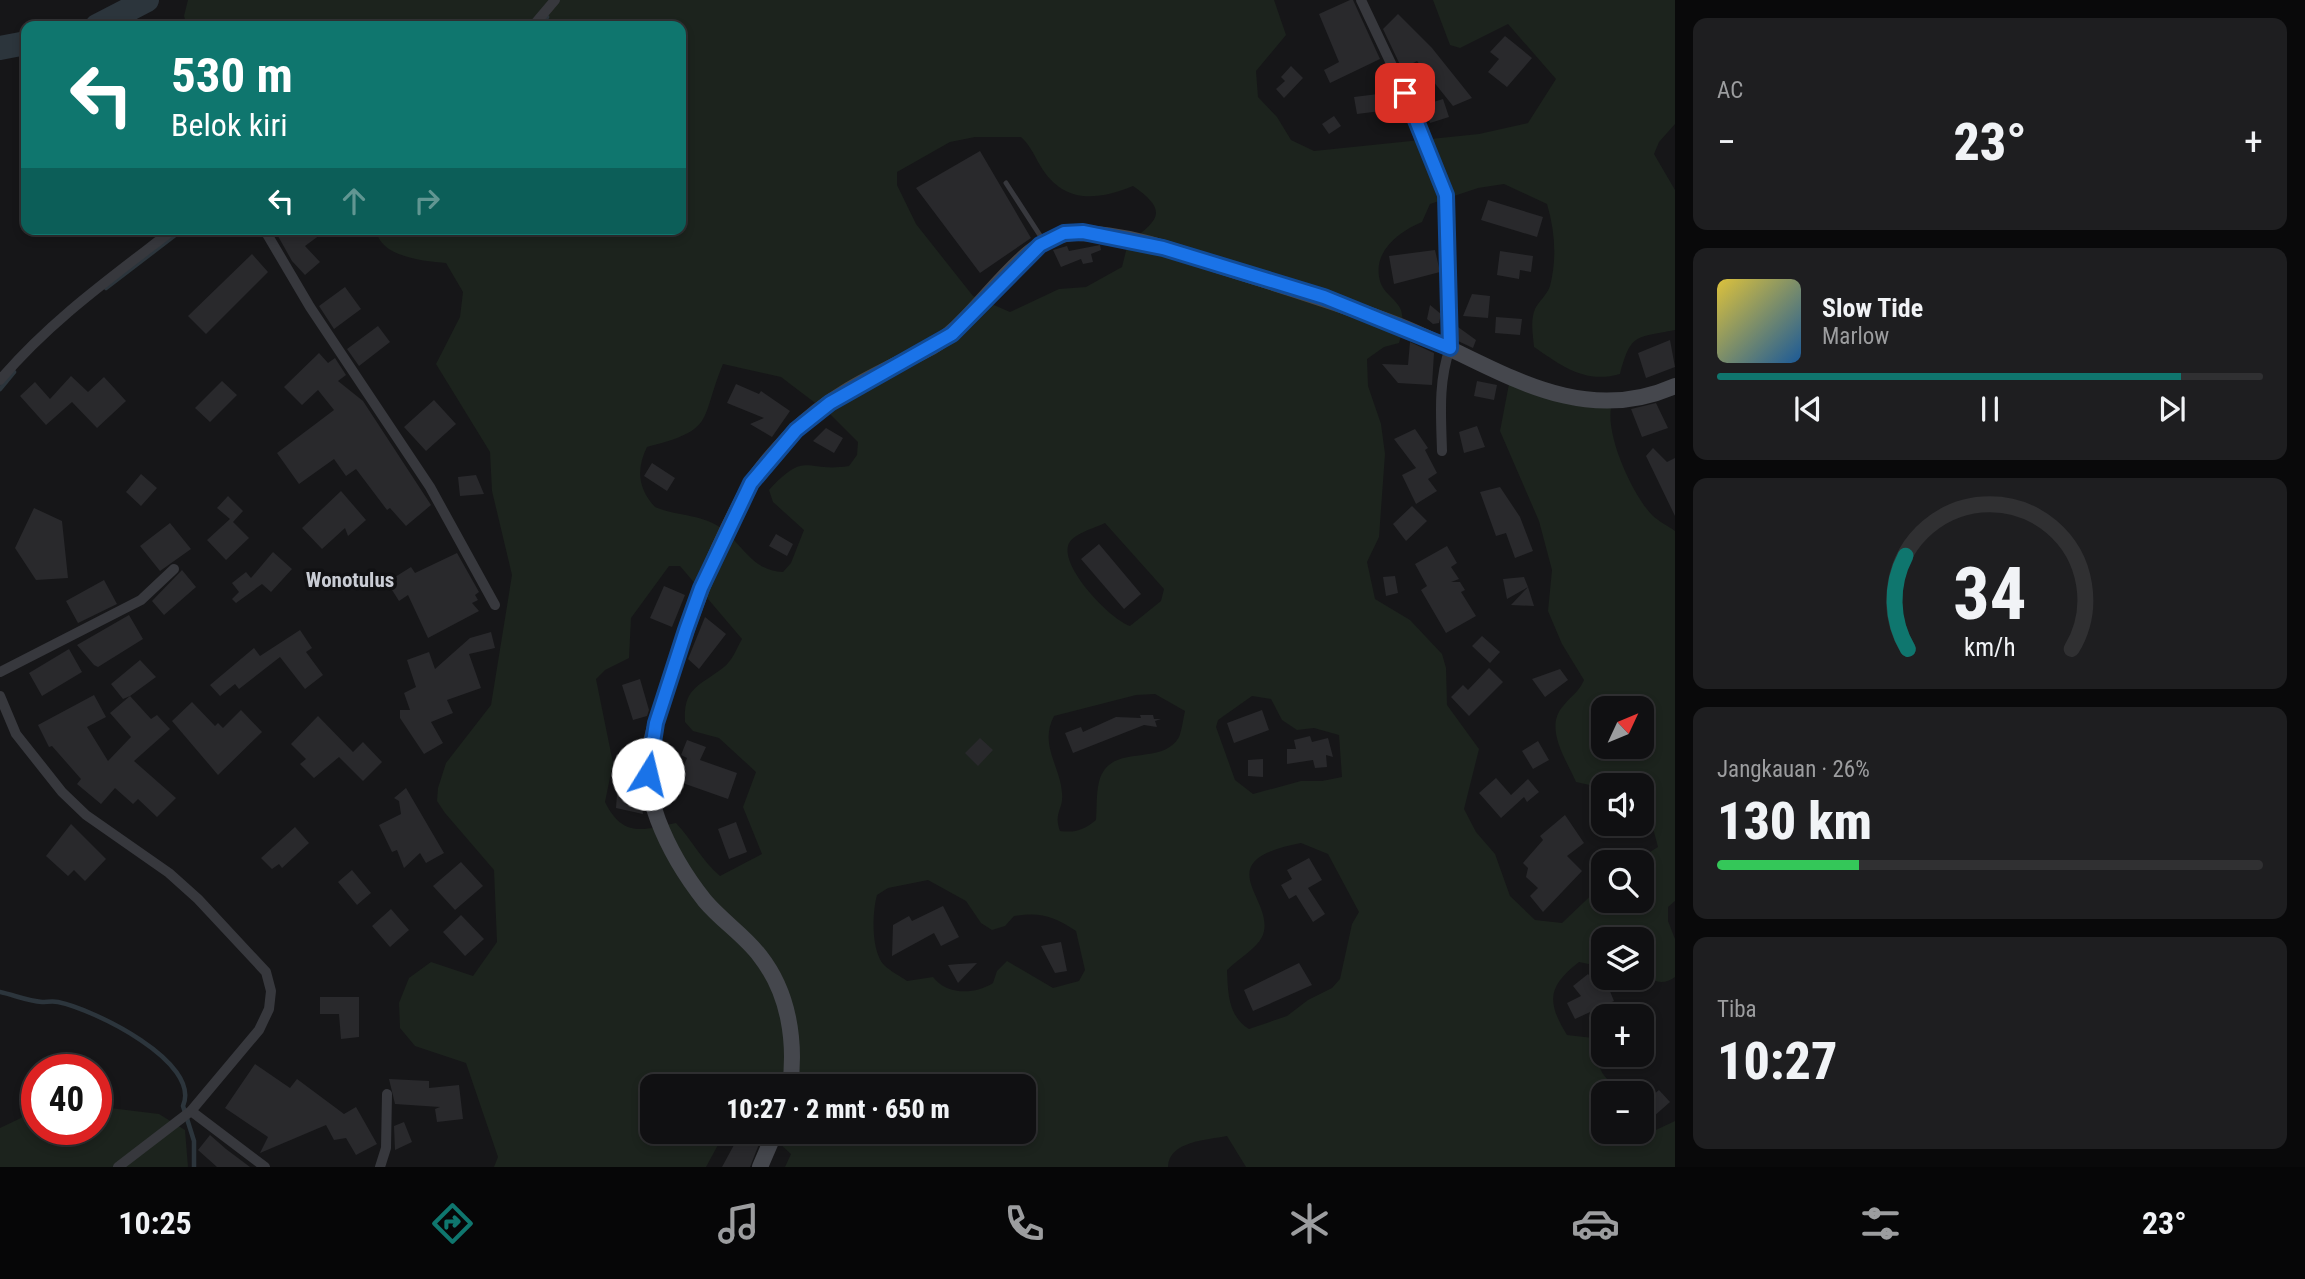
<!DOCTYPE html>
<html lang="id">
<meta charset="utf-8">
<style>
body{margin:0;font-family:"Roboto Condensed",sans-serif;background:#1e1e20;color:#f1f3f6;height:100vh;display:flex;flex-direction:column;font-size:26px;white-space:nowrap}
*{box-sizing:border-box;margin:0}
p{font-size:23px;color:#9c9d9f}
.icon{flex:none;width:38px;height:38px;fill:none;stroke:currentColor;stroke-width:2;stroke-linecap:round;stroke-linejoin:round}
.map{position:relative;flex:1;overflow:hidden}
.sheet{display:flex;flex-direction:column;gap:18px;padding:18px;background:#09090a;width:630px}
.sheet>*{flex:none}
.guide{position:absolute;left:21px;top:21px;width:665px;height:214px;border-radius:14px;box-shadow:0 4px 10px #0003,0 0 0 2px #303032;background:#0f766e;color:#fff;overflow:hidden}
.needle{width:46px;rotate:46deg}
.fabs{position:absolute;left:1591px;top:696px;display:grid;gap:14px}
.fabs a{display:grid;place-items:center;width:63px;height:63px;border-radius:14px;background:#101012;box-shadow:0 4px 10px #0003,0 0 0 2px #303032;font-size:35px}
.speed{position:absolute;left:21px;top:1054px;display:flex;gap:14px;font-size:35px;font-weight:700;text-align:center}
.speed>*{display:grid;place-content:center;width:91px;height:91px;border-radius:50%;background:#101012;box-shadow:0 4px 10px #0003,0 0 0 2px #303032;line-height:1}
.speed .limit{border:10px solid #d22;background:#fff;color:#111}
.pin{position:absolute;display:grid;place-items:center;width:60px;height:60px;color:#fff;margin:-30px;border-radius:14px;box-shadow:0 4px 10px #0006}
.me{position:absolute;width:77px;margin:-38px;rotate:9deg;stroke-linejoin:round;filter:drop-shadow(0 0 5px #0008)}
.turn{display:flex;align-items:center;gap:24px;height:147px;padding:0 35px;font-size:32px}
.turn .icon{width:91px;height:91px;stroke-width:2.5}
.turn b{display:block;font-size:49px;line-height:60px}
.lanes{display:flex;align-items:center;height:66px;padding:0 35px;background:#0003;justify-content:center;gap:35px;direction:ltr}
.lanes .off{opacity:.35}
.big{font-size:52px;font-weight:800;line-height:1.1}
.sheet .card{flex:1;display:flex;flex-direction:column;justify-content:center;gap:10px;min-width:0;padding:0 24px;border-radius:14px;background:#1e1e20}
.sheet .dial{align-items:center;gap:0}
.dial svg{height:182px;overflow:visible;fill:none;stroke:#303032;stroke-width:7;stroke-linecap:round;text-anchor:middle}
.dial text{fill:#f1f3f6;stroke:none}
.song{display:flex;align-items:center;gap:21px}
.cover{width:84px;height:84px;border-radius:10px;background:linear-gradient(135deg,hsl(50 70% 55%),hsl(210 70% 35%))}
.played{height:7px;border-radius:4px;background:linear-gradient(90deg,#0f766e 85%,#303032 85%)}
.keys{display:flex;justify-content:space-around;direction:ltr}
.heat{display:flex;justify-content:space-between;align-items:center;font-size:38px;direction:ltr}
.charge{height:10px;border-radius:5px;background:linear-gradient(90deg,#34c759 26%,#303032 0)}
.trip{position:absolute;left:640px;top:1074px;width:396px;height:70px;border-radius:14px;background:#101012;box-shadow:0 4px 10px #0003,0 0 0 2px #303032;font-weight:800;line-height:70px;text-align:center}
.tab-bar{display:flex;height:112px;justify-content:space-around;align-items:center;background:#060607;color:#9c9d9f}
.tab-bar .icon{width:49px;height:49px}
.tab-bar .current{color:#0f766e}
.tab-bar b{font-size:32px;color:#f1f3f6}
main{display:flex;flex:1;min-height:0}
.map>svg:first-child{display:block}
</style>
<main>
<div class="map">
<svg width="1675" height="1167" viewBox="0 0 1675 1167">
<rect width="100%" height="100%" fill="#161618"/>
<path fill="#1c231d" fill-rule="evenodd" d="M188,0H1274L1286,35L1256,71L1258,97L1277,117L1291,140L1314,151L1479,134L1528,123L1556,79L1508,24L1460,48L1450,45L1433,0H1675V124L1659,142L1654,154L1675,190V330C1635,338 1631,333 1620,374C1585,384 1562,366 1534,347C1533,335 1530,321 1535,309C1539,301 1547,295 1550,286C1557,259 1555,231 1547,204L1504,184L1478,188L1430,204L1422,222C1398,232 1370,253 1381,284C1385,294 1397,300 1401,310C1404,319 1402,334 1399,343L1384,347L1367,359L1368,386L1381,424L1385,454L1379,537L1367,562L1375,599L1410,620L1442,654L1446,668L1447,705L1479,749L1464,809L1476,832L1495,854L1510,896L1535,920L1562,923L1603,884V901H1642V863H1632L1658,847L1645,798L1642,797V786L1603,788L1576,782C1566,759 1543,727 1564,705C1572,695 1579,692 1584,680L1562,644L1548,611L1552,570L1539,521L1500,431L1509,384L1576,406L1611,408C1606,436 1632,494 1652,515C1658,521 1668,526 1675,531V901L1668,907V921L1675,939V977C1663,986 1653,981 1642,975V940H1603V967L1579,962C1548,986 1546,1001 1567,1035L1593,1038L1603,1047C1592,1073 1607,1074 1618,1094H1603V1132H1636L1643,1136L1675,1121V1167H1246L1227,1136C1207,1140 1169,1141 1168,1167H785L791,1154L767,1132H1024V1087H653V1132H725L706,1167H494L498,1157L466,1063L415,1046L400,1028L399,1003L409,978L431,962L473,976L497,942L494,870L445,813L437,801L438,788L446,763L491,705L512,575L492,491L490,452L436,364L460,317L463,292L446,263C423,261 379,257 376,229H681V26H187L184,16ZM975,137H1021C1032,147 1035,158 1043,170C1066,204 1098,200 1133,186C1169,211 1159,220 1128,243L1122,267L1086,287L1059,289L1010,312L973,296L916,224L897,185V172L950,142ZM723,364L781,377L831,415L858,442L857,455L849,466C804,473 807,449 769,490L773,502L804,530L791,563L783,572C752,572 741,541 718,526C699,514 675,516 655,507C638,489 636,469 647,447C717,429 699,422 723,364ZM1105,523L1164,589L1161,601L1130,626C1110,619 1062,569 1068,546C1071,534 1095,528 1105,523ZM669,566H680L742,639C737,648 732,661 724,667C700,686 683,687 685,722L693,731L719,738L756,772L743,807L762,854L720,876C702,861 692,840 676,823C642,830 623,838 605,802L613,763L596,679L605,670L629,658L631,618ZM1155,694L1185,711C1183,719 1182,730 1179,737C1162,768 1109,741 1099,782C1096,794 1097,808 1096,820C1084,830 1075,833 1060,831C1053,813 1064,809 1062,793C1060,765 1039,745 1054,716L1136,695ZM1252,696L1271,699L1282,720L1297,730L1314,728L1339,735L1342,777L1322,781H1301L1253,794L1235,780L1216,727L1218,720ZM1603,709H1642V747H1603ZM1301,843L1328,854L1359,912L1352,924L1340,979L1332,988L1308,1000L1287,1016L1249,1029C1228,1016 1228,993 1227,970C1237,960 1256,949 1262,937C1279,900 1202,862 1301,843ZM928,880L966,901L981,923L992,930L1005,926L1014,916C1041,912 1053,916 1076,931L1085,970L1079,981L1053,988L1007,961L997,971L993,983C974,995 947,995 933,977L907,981C900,976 890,971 884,965C871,951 872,913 877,895L888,888Z
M37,1103V1129H96V1103L110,1108L159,1114L185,1130L188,1167H0V1128L21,1118Z"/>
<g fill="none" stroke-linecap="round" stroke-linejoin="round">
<path stroke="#2c353c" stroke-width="4.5" d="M540,26L547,17
M106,288L183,229
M0,389L14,372
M0,992C14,995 28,1001 42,1002C47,1002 53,1001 58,1002C93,1009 202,1062 183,1106L194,1141V1167"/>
<path stroke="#2c353c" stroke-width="24" d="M97,26L147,0
M0,48L26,43"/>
</g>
<path fill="#29292c" d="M1350,0H1353L1380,59L1330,83L1324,70L1339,62L1319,14Z
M1398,14L1432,48L1472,98L1453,106L1417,61L1402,69L1383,29Z
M1505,36L1532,58L1507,87L1488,72L1499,59L1490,52Z
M1291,66L1303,78L1284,98L1276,89L1285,81L1281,77Z
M1386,93L1389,110L1357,114L1354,97Z
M1443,99L1449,117L1430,123L1424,105Z
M1334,116L1341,126L1329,134L1322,124Z
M980,151L1031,238L980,273L916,188Z
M1488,200L1543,217L1537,237L1481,220Z
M274,229H328L305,246L320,262L305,275L292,261Z
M1100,245L1101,250L1091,254L1093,262L1083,264L1081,259L1061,267L1053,250L1067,246L1069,251Z
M1435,250L1440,272L1394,284L1389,256Z
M1500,251L1533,256L1531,272L1520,270L1519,279L1497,275Z
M252,254L268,272L206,334L188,316Z
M345,287L361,309L334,329L319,306Z
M1472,294L1490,296L1488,318L1463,316Z
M1430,305L1441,314L1439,323L1433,324L1427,319Z
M1496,317L1522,319L1520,335L1495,333Z
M378,326L390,342L359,366L347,349Z
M1458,327L1476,340L1473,348L1458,341Z
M1670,340L1675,367L1646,378L1638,353Z
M1410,342L1434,353L1432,385L1398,383L1382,364L1408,365Z
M319,353L328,363L335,358L346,375L338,381L363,401L431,505L406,526L390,508L387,510L356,469L346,476L334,459L299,484L277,453L334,410L318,390L302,405L284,387Z
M71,376L88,392L104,377L126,401L97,428L72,402L46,425L20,396L35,382L50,399Z
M222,381L237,395L210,422L195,408Z
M1477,381L1497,385L1494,400L1474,396Z
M736,384L759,394L761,391L790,411L772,437L750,424L764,418L727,403Z
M434,400L456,424L426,451L404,427Z
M1656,403L1668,428L1642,437L1631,409Z
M1477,426L1485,447L1464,453L1459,432Z
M826,428L843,438L834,453L813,441Z
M1415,429L1428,448L1425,450L1437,473L1428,479L1437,491L1416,504L1402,475L1416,468L1394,439Z
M1653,448L1667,462L1675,458V516L1646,456Z
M652,463L675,478L667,491L644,476Z
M141,474L157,488L141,506L126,492Z
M476,475L484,494L460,496L458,477Z
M1500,487L1520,517L1533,551L1515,558L1506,533L1496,536L1480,492Z
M341,491L366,520L348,536L345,528L322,549L302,528Z
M228,496L243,511L233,522L249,538L226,560L207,540L230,519L217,508Z
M1412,506L1427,521L1406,541L1393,524Z
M34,508L62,521L68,578L36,580L15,548Z
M170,523L191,549L160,571L140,546Z
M776,534L793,544L787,556L769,546Z
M1099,544L1141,594L1124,609L1081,559Z
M1447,546L1457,563L1451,567L1459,579L1451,582H1460L1465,590L1461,592L1476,616L1446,633L1421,590L1427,586L1415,564Z
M273,552L292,569L271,592L262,584L236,603L232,599L239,592L232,583L246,572L251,578Z
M457,553L479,592L475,595L478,600L472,603L479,611L428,638L408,595L399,601L387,582L411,567L415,573Z
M182,570L196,587L164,615L152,601Z
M1395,576L1398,593L1386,596L1383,577Z
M1524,577L1528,587L1507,599L1503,579Z
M104,580L117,604L78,623L66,601Z
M664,586L685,595L672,627L650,618Z
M1528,587L1534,606L1511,605Z
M129,615L143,639L98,667L94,665L77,645Z
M705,617L726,634L699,669L688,659Z
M300,630L312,648L306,652L323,675L305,689L280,657L239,689L235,684L220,696L210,685L254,648L260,656Z
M491,632L495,648L469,654L481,688L447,700L453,713L431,722L443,743L424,754L400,718V710H410L404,693L416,687L407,660L429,652L435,669L470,638Z
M1482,636L1500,652L1490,663L1472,646Z
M69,649L82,672L42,696L29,673Z
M140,660L156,677L130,696L151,719L157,715L170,729L134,761L176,798L157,817L138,799L133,804L115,788L101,804L77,784L81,779L52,746L49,747L38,725L94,695L106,717L87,727L108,761L131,737L110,713L130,696L123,699L111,684Z
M1489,668L1503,682L1469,716L1451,697L1463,685L1468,690Z
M1560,669L1568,680L1545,697L1532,679Z
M640,679L649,710L647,716L633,720L622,685Z
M192,702L215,726L218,723L223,728L241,710L262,732L218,775L172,721Z
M1262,710L1269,730L1234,743L1227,723Z
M1140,715H1153L1154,719H1161L1155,721L1157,727L1144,725L1073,753L1065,733L1081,727L1083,732L1116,717L1141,718Z
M318,716L353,752L363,742L382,762L363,781L339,757L314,778L300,764L306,759L291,744Z
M1310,736L1312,742L1328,738L1333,757L1326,755L1327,767L1315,768L1313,760L1287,764V749H1296L1294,740Z
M980,738L993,750L978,766L965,753Z
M687,740L706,747L700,760L737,773L728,799L677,781L687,758L681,755Z
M1538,741L1549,760L1533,769L1522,751Z
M638,742L637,775L643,814L616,808L618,781L630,782Z
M1263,759V777L1248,776V760Z
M1496,778L1511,795L1528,779L1539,792L1527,802L1524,797L1501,818L1479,793Z
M406,788L444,853L426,863L420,853L404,868L397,850L392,852L379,825L401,814L399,801L394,798Z
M1565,815L1584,843L1567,856L1582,871L1543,912L1530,896L1538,888L1526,877L1528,868L1523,863L1543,840L1540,836Z
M736,822L747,852L729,859L718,829Z
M71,824L106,859L85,881L74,870L68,876L46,856Z
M295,827L309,843L282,868L279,864L272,869L261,858Z
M1309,858L1322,880L1308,888L1325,914L1313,922L1296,895L1289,899L1281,885L1292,879L1287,870Z
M461,862L483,886L455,910L433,886Z
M352,870L371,893L357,905L338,882Z
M943,906L959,937L941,946L934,933L892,956L893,925L909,916L912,921Z
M391,909L409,930L390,947L372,926Z
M461,915L484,939L465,956L443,932Z
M1061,942L1067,971L1055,973L1041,946Z
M977,963L958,983L948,965L959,964Z
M1299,963L1312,985L1253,1011L1244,990Z
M1588,974L1599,988L1607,984L1614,1001L1575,1019L1567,1003L1581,996L1573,986Z
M320,997H359V1037L341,1039L339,1014H320Z
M1610,1055H1638L1625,1069Z
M255,1064L290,1088L297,1079L344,1114L356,1107L377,1144L356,1155L346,1138L334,1140L326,1125L260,1153L268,1137L225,1108Z
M389,1079L429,1081V1088L459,1085L463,1119L437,1122L435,1109L440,1107L395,1104Z
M1659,1090L1670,1102L1653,1117L1642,1104Z
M404,1122L412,1142L395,1150L394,1126Z
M741,1132L761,1139L750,1167H722Z
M210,1135L226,1149L250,1167H217L198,1150Z"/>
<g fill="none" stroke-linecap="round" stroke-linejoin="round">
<path stroke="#37383d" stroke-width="5" d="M1006,183L1043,240"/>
<path stroke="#37383d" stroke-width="10" d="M1361,0L1405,93L1446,195L1450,348C1438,382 1441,416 1442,451
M533,26L555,0
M264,229L310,307L430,487L495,605
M0,380C51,320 112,277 174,229
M0,672L141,600L174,569
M0,696L16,734L62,792L86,815L169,873L198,899L266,972L271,991L269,1009L259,1030L191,1111L118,1167
M191,1111L265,1167
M380,1167L386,1148L387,1094"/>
<path stroke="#45474d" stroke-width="16" d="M790,1087C796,1041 789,993 760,956C745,936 722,921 705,901C686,877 669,849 658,820C653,806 647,784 647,769C648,745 658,717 665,694C688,623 713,551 750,486C760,468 778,449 793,433C828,396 879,373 924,351C977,327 1019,232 1077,233C1125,233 1175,251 1220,266C1280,285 1340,303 1400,326C1490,362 1574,431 1675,386
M760,1167L775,1132"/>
</g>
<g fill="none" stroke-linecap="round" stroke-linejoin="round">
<g stroke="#114b97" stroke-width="18">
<path id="route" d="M648,774L656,723L686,630L701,588L751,483L796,430L830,403L952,334L1040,245L1064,233L1083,232L1163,248L1324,297L1450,348L1446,195L1405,93"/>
</g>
<use href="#route" stroke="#1a73e8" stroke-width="12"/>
</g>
<g text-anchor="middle" stroke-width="7" stroke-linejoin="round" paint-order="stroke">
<g font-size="21" font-weight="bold" fill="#c9ccd4" stroke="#111113">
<text x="350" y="587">Wonotulus</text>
</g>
</g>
</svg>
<div class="fabs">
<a><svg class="needle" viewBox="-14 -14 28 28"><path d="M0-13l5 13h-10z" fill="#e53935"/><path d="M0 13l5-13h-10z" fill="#9c9d9f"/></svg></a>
<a><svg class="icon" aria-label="sound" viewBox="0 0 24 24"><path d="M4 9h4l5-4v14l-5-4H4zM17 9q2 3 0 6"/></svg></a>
<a><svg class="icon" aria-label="search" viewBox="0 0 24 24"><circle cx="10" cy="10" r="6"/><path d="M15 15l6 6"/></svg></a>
<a><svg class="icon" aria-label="layers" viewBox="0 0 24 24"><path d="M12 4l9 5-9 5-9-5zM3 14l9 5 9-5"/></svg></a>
<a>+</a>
<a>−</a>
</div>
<div class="speed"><div class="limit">40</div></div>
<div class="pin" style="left:1405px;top:93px;background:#d93025"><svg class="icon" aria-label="arrive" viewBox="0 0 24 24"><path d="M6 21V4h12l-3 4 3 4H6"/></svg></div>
<svg class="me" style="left:648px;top:774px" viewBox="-20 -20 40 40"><circle r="19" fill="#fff"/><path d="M0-13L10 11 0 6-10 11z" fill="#1a73e8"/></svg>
<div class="trip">10:27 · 2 mnt · 650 m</div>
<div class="guide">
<div class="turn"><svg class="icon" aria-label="left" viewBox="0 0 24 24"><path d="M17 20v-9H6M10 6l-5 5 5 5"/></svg><div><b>530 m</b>Belok kiri</div></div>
<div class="lanes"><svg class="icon" aria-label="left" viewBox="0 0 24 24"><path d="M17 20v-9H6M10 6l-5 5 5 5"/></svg><svg class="icon off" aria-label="ahead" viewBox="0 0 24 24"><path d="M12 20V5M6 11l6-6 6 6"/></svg><svg class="icon off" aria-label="right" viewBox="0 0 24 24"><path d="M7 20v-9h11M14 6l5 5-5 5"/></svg></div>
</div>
</div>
<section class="sheet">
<div class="card"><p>AC</p>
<div class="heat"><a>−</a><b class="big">23°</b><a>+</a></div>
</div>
<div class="card">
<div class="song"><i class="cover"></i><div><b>Slow Tide</b><p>Marlow</p></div></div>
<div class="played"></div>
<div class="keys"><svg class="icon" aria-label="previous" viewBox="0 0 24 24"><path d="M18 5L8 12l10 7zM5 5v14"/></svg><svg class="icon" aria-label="pause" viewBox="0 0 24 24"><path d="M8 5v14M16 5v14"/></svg><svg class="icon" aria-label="next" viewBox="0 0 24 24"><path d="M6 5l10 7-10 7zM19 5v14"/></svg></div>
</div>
<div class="card dial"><svg viewBox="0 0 100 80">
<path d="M14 69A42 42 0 1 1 86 69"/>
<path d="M14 69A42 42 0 0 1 13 28" stroke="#0f766e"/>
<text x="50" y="56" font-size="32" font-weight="700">34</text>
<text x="50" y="72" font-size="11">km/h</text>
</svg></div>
<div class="card"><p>Jangkauan · 26%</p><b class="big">130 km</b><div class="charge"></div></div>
<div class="card"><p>Tiba</p><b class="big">10:27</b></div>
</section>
</main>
<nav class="tab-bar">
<b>10:25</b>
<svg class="icon current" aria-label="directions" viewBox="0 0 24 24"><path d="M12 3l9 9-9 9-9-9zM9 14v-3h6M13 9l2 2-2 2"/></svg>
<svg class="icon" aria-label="music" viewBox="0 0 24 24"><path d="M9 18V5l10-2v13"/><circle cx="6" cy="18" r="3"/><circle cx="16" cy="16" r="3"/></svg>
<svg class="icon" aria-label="phone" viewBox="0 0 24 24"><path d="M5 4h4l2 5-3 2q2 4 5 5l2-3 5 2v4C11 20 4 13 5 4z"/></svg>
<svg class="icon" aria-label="climate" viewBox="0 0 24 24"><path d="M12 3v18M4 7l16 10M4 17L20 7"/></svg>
<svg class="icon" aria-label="car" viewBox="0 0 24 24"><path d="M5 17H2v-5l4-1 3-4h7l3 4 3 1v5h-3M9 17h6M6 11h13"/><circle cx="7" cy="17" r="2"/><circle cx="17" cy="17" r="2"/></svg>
<svg class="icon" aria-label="filters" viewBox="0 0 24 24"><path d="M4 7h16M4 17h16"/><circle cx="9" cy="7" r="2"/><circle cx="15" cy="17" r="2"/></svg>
<b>23°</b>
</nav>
